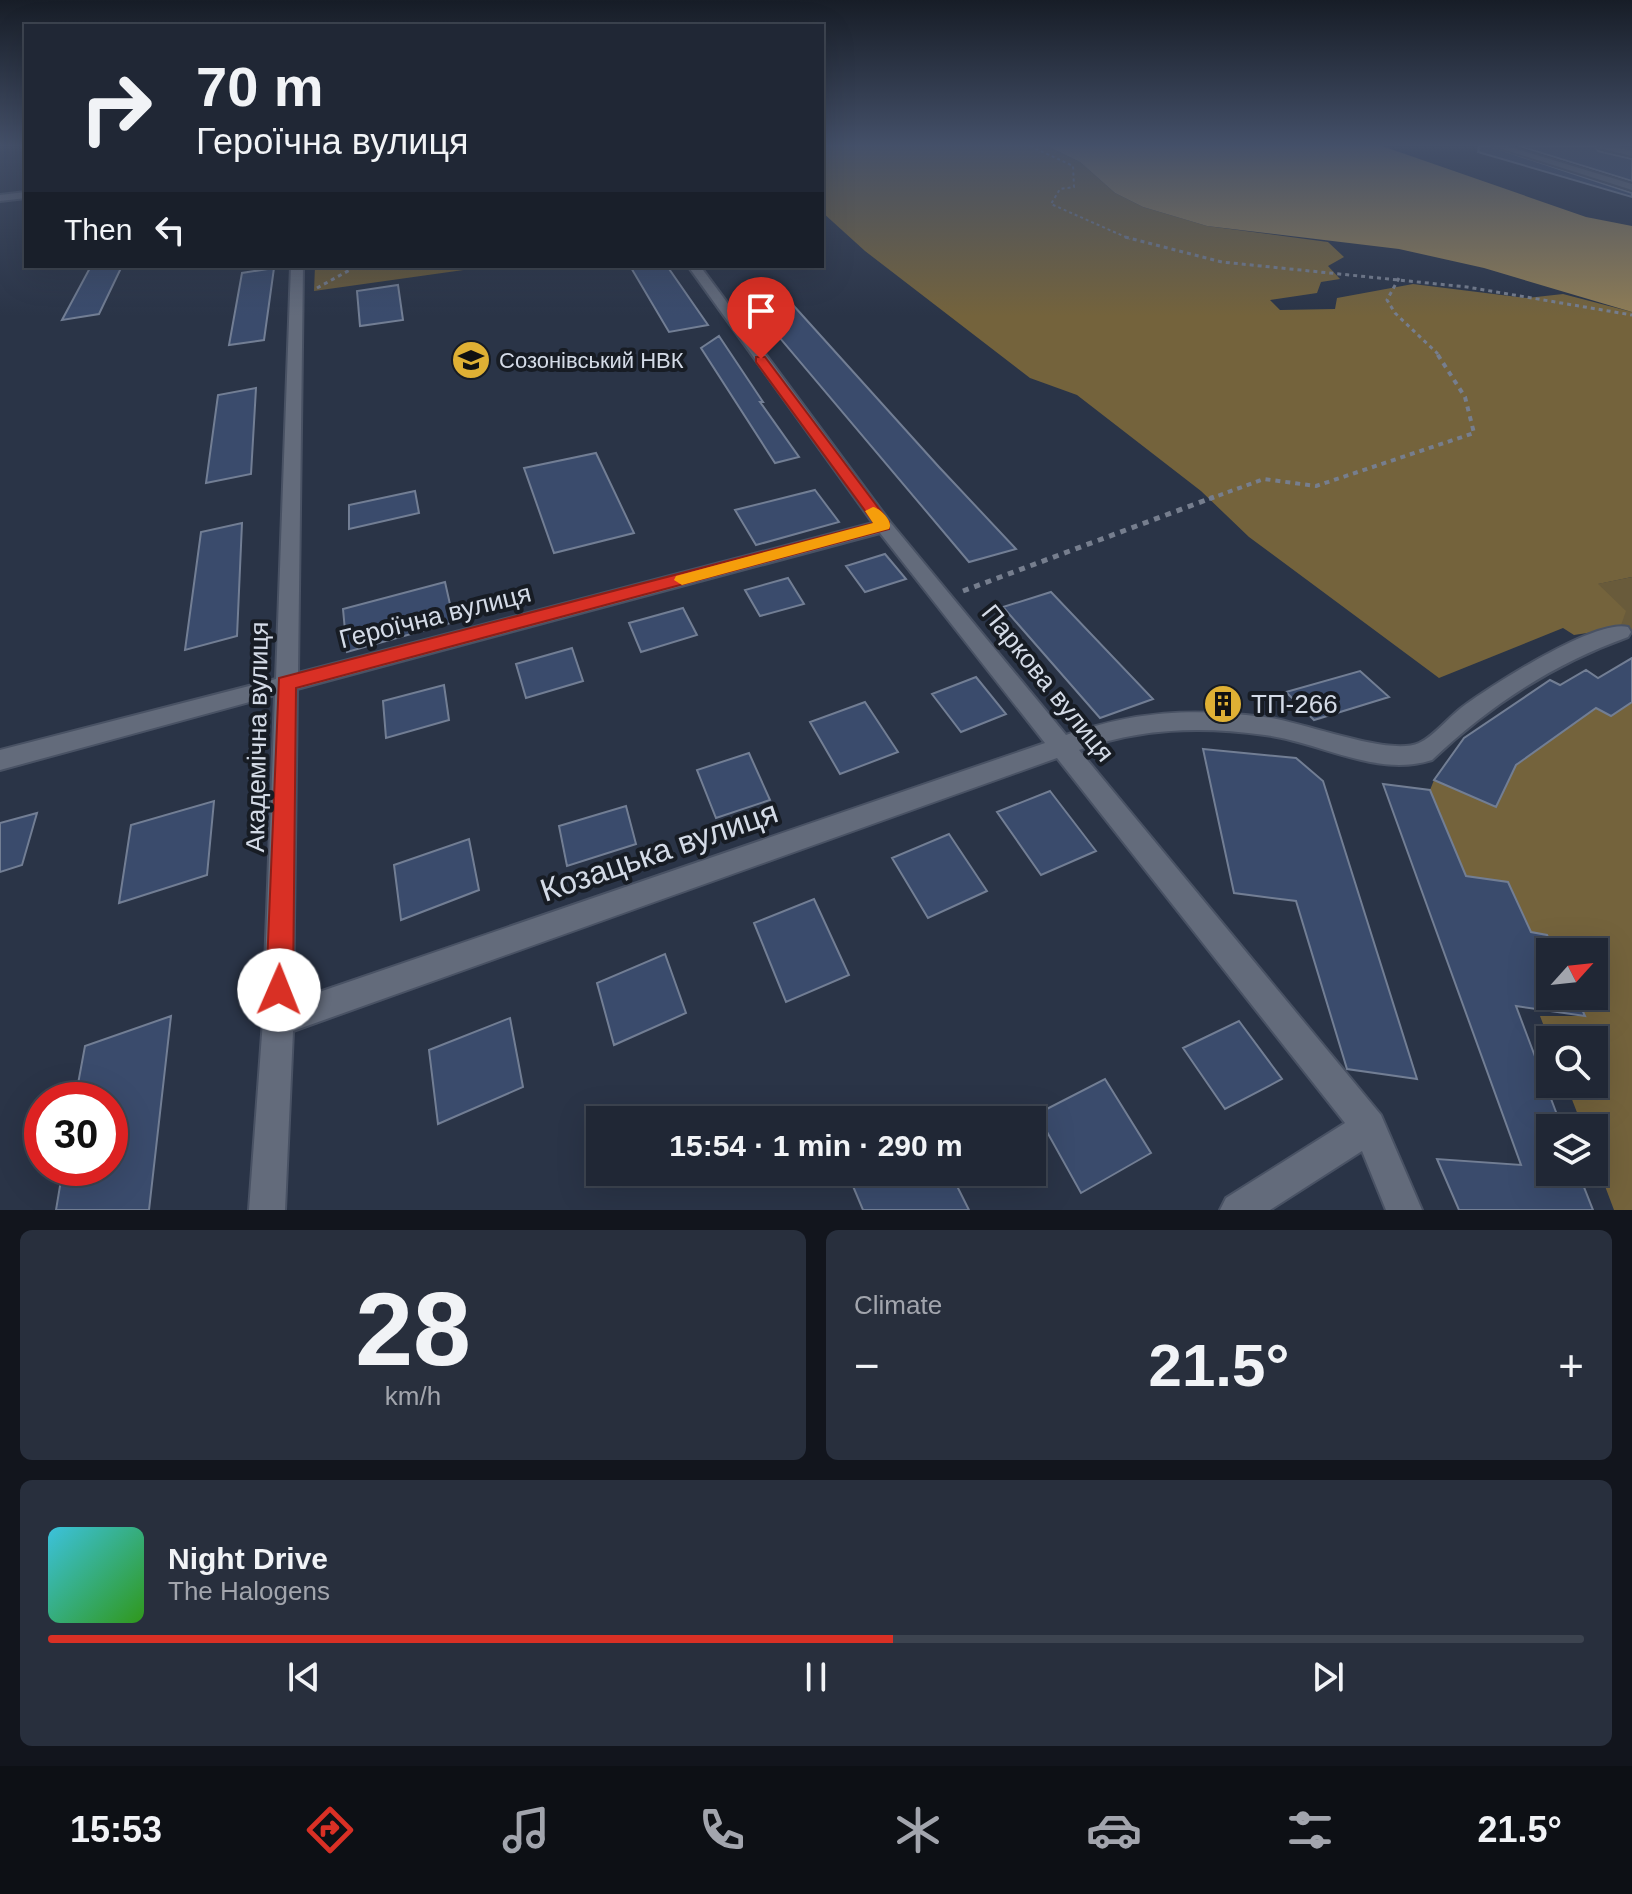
<!DOCTYPE html>
<meta charset="utf-8">
<style>
body{margin:0;font-family:Helvetica,sans-serif;background:#282f3d;color:#f1f3f6;height:100vh;display:flex;flex-direction:column;font-size:30px;white-space:nowrap}
*{box-sizing:border-box;margin:0}
p{font-size:26px;color:#a2a5ad}
.icon{flex:none;width:44px;height:44px;fill:none;stroke:currentColor;stroke-width:2;stroke-linecap:round;stroke-linejoin:round}
.map{position:relative;height:1210px;overflow:hidden}
.side{display:flex;flex-direction:column;gap:20px;padding:20px;background:#12151d;flex:1}
.side>*{flex:none}
.guide{position:absolute;left:24px;top:24px;width:800px;height:244px;border-radius:0px;box-shadow:0 8px 32px #0002,0 0 0 2px #3d4450;background:#202735;color:#f1f3f6;overflow:hidden}
.needle{width:52px;rotate:63deg}
.tools{position:absolute;left:1536px;top:938px;display:grid;gap:16px}
.tools a{display:grid;place-items:center;width:72px;height:72px;border-radius:0px;background:#202735;box-shadow:0 8px 32px #0002,0 0 0 2px #3d4450;font-size:40px}
.speed{position:absolute;left:24px;top:1082px;display:flex;gap:16px;font-size:40px;font-weight:700;text-align:center}
.speed>*{display:grid;place-content:center;width:104px;height:104px;border-radius:50%;background:#202735;box-shadow:0 8px 32px #0002,0 0 0 2px #3d4450;line-height:1}
.speed .limit{border:12px solid #d22;background:#fff;color:#111}
.pin{position:absolute;display:grid;place-items:center;width:68px;height:68px;color:#fff;margin:-82px -34px;border-radius:50% 50% 50% 0;rotate:-45deg;box-shadow:0 0 8px #0007}
.pin .icon{rotate:45deg}
.me{position:absolute;width:88px;margin:-44px;rotate:1deg;stroke-linejoin:round;filter:drop-shadow(0 0 6px #0008)}
.turn{display:flex;align-items:center;gap:28px;height:168px;padding:0 40px;font-size:36px}
.turn .icon{width:104px;height:104px;stroke-width:2.5}
.turn b{display:block;font-size:56px;line-height:68px}
.then{display:flex;align-items:center;height:76px;padding:0 40px;background:#0003;gap:16px;font-size:30px}
.big{font-size:60px;font-weight:800;line-height:1.1}
.side .tile{flex:1;display:flex;flex-direction:column;justify-content:center;gap:12px;min-width:0;padding:0 28px;border-radius:12px;background:#282f3d}
.side .dial{align-items:center;gap:0}
.dial b{font-size:104px;line-height:1}
.song{display:flex;align-items:center;gap:24px}
.cover{width:96px;height:96px;border-radius:12px;background:linear-gradient(135deg,hsl(190 70% 55%),hsl(110 70% 35%))}
.played{height:8px;border-radius:4px;background:linear-gradient(90deg,#d93025 55%,#3d4450 55%)}
.keys{display:flex;justify-content:space-around;direction:ltr}
.heat{display:flex;justify-content:space-between;align-items:center;font-size:44px;direction:ltr}
.side .tiles{flex:1;display:grid;gap:20px;grid-template-columns:1fr 1fr}
.tile:last-child{grid-column:span 2}
.trip{position:absolute;left:586px;top:1106px;width:460px;height:80px;border-radius:0px;background:#202735;box-shadow:0 8px 32px #0002,0 0 0 2px #3d4450;font-weight:800;line-height:80px;text-align:center}
.dock{display:flex;height:128px;justify-content:space-around;align-items:center;background:#0d1015;color:#a2a5ad}
.dock .icon{width:56px;height:56px}
.dock .selected{color:#d93025}
.dock b{font-size:36px;color:#f1f3f6}
.map>svg:first-child{display:block}
</style>
<div class="map">
<svg width="1632" height="1210" viewBox="0 0 1632 1210">
<rect width="100%" height="100%" fill="#2a3447"/>
<path fill="#695b3b" d="M315,266H492L314,291Z
M1632,577V634L1620,628L1597,584Z"/>
<path fill="#74633c" d="M822,146H1047L1080,162L1115,193L1143,207L1207,226L1328,242L1344,257L1328,266L1340,279L1321,282L1317,293L1270,300L1280,310L1335,309L1337,298L1413,284L1527,298L1563,294L1632,312V577L1598,584L1626,611L1620,628L1574,635L1563,628L1439,678L1249,537L1201,491L1077,395L1030,378L865,251L822,212Z
M1632,702V1210H1614L1594,1157V1128H1583L1566,1084H1594V1040L1550,1042L1540,1016H1585L1576,996H1594V952H1555L1547,935L1531,932L1508,882L1466,876L1430,790L1434,780L1496,807L1516,765L1596,708L1611,716Z"/>
<path fill="#8e7c55" d="M1047,146H1382L1586,217L1632,226V312L1484,268L1399,249L1207,226L1143,207L1115,193L1080,162Z"/>
<path fill="#3a4b6c" stroke="#727e94" stroke-width="2" d="M1479,146H1490L1632,193V197L1478,152Z
M1519,146H1595L1598,151L1632,159V181Z
M91,266H122L99,314L62,320Z
M630,266H667L708,325L669,332Z
M274,268L264,340L229,345L242,273Z
M398,285L403,320L360,326L357,291Z
M793,305L939,467L1016,549L969,562L758,312Z
M719,336L763,402H760L799,457L775,463L701,348Z
M256,388L251,474L206,483L218,395Z
M596,453L634,533L554,553L524,468Z
M815,490L839,522L756,545L735,510Z
M415,491L419,513L349,529V505Z
M242,523L237,636L185,650L201,532Z
M885,554L906,579L865,592L846,566Z
M788,578L804,604L760,616L745,590Z
M445,582L454,622L347,652L343,609Z
M1051,592L1153,699L1100,718L1003,607Z
M683,608L697,635L641,652L629,623Z
M572,648L583,681L526,698L516,664Z
M1632,658V702L1611,716L1596,708L1516,765L1496,807L1434,780L1464,738L1550,680L1560,685L1586,670L1598,678Z
M1360,671L1389,697L1314,720L1286,692Z
M976,677L1006,714L961,732L932,694Z
M444,685L449,720L386,738L383,701Z
M865,702L898,752L840,774L810,722Z
M1203,749L1296,758L1323,781L1417,1079L1347,1069L1296,901L1234,893Z
M749,753L770,800L716,818L697,770Z
M1383,784L1430,790L1466,876L1508,882L1531,932L1547,935L1555,952H1550V996H1576L1585,1016L1516,1006L1562,1128H1550V1172H1578L1593,1210H1459L1437,1159L1521,1165Z
M1050,791L1096,851L1041,875L997,812Z
M214,801L207,875L119,903L131,825Z
M626,806L636,844L567,866L559,826Z
M37,813L22,865L0,872V823Z
M949,834L987,891L928,918L892,858Z
M469,839L479,890L401,920L394,865Z
M814,899L849,975L786,1002L754,923Z
M665,954L686,1013L614,1045L597,983Z
M171,1016L149,1210H56L63,1168H110V1100H75L85,1046Z
M510,1018L523,1087L438,1124L429,1050Z
M1239,1021L1282,1079L1225,1109L1183,1048Z
M1105,1079L1151,1153L1081,1193L1037,1114Z
M847,1172H950L969,1210H863Z"/>
<g fill="none" stroke-linecap="round" stroke-linejoin="round">
<g stroke="#495264" stroke-width="4">
<path id="minor" d="M1493,146H1507L1632,184V190Z
M1598,146L1632,150V156L1599,148Z
M26,192V198L0,201V195Z
M291,266H303L298,673L873,523L688,266H700L890,522L1066,735C1136,711 1191,708 1264,717C1301,721 1389,757 1419,743C1433,737 1448,718 1461,708C1489,687 1596,618 1628,627L1631,632L1628,637C1553,664 1490,705 1432,760C1377,778 1320,742 1265,735C1201,726 1140,728 1079,750L1381,1115L1422,1210H1386L1362,1151L1270,1210H1220L1226,1198L1345,1123L1057,758L293,1031L285,1210H249L263,1021L275,695L0,770V750L276,679ZM880,533L1045,743L293,1001L297,689Z"/>
</g>
<path stroke="#767e8e" stroke-width="2" stroke-dasharray="3 3" stroke-linecap="butt" d="M1030,146L1073,166L1074,187L1060,189L1051,204L1130,239"/>
<path stroke="#767e8e" stroke-width="3" stroke-dasharray="4 4" stroke-linecap="butt" d="M1125,237L1222,262L1467,287L1632,315
M1399,278L1387,300L1395,313L1438,354
M317,288L357,266"/>
<path stroke="#767e8e" stroke-width="4" stroke-dasharray="5 5" stroke-linecap="butt" d="M1209,499L1264,479L1316,486L1474,433L1465,397L1436,352"/>
<path stroke="#767e8e" stroke-width="5" stroke-dasharray="6 6" stroke-linecap="butt" d="M963,591L1214,497"/>
<use href="#minor" fill="#636b7b" fill-rule="evenodd"/>
</g>
<linearGradient id="sky" x2="0" y2="1"><stop stop-color="#171d27"/><stop offset="0.46" stop-color="#445069"/><stop offset="1" stop-color="#445069" stop-opacity="0"/></linearGradient>
<rect width="1632" height="316" fill="url(#sky)"/>
<path fill="#d93025" stroke="#8d1f18" stroke-width="2" d="M756,357H765L889,522V529L296,688L293,990L289,1000L279,1004L270,1000L266,990L279,678L874,523L756,362Z"/>
<path fill="#f59e0b" d="M873,507C880,508 894,522 889,529L682,585L674,580L676,576L873,523L865,511Z"/>
<defs>
<g id="school-disc" transform="scale(2)"><circle r="9.5" fill="#dfb034" stroke="#171c24"/><path d="M0-5L7-2L0 1L-7-2ZM-4 1L0 2.5L4 1V4Q0 6-4 4Z" fill="#111"/></g>
<g id="building-disc" transform="scale(2)"><circle r="9.5" fill="#dfb034" stroke="#171c24"/><path d="M-4-6H4V6H1V3H-1V6H-4ZM-2.5-4.3h1.7v1.8h-1.7ZM.8-4.3h1.7v1.8H.8ZM-2.5-1h1.7V.8h-1.7ZM.8-1h1.7V.8H.8Z" fill="#111"/></g>
</defs>
<g fill-rule="evenodd">
<use href="#school-disc" x="471" y="360"/>
<use href="#building-disc" x="1223" y="704"/>
</g>
<g text-anchor="middle" stroke-width="8" stroke-linejoin="round" paint-order="stroke">
<g font-size="22" fill="#d4dbe7" stroke="#171c24" text-anchor="start">
<text x="499" y="368">Созонівський НВК</text>
</g>
<g font-size="26" fill="#d4dbe7" stroke="#171c24">
<text transform="translate(435 616) rotate(-14)" y="9">Героїчна вулиця</text>
<text transform="translate(1048 683) rotate(51)" y="9">Паркова вулиця</text>
<text transform="translate(257 737) rotate(-89)" y="9">Академічна вулиця</text>
</g>
<g font-size="26" fill="#d4dbe7" stroke="#171c24" text-anchor="start">
<text x="1251" y="713">ТП-266</text>
</g>
<g font-size="32" fill="#d4dbe7" stroke="#171c24">
<text transform="translate(659 851) rotate(-19)" y="11">Козацька вулиця</text>
</g>
</g>
</svg>
<div class="tools">
<a><svg class="needle" viewBox="-14 -14 28 28"><path d="M0-13l5 13h-10z" fill="#e53935"/><path d="M0 13l5-13h-10z" fill="#a2a5ad"/></svg></a>
<a><svg class="icon" aria-label="search" viewBox="0 0 24 24"><circle cx="10" cy="10" r="6"/><path d="M15 15l6 6"/></svg></a>
<a><svg class="icon" aria-label="layers" viewBox="0 0 24 24"><path d="M12 4l9 5-9 5-9-5zM3 14l9 5 9-5"/></svg></a>
</div>
<div class="speed"><div class="limit">30</div></div>
<div class="pin" style="left:761px;top:359px;background:#d93025"><svg class="icon" aria-label="arrive" viewBox="0 0 24 24"><path d="M6 21V4h12l-3 4 3 4H6"/></svg></div>
<svg class="me" style="left:279px;top:990px" viewBox="-20 -20 40 40"><circle r="19" fill="#fff"/><path d="M0-13L10 11 0 6-10 11z" fill="#d93025"/></svg>
<div class="trip">15:54 · 1 min · 290 m</div>
<div class="guide">
<div class="turn"><svg class="icon" aria-label="right" viewBox="0 0 24 24"><path d="M7 20v-9h11M14 6l5 5-5 5"/></svg><div><b>70 m</b>Героїчна вулиця</div></div>
<div class="then">Then<svg class="icon" aria-label="left" viewBox="0 0 24 24"><path d="M17 20v-9H6M10 6l-5 5 5 5"/></svg></div>
</div>
</div>
<section class="side">
<div class="tiles">
<div class="tile dial"><b>28</b><p>km/h</p></div>
<div class="tile"><p>Climate</p>
<div class="heat"><a>−</a><b class="big">21.5°</b><a>+</a></div>
</div>
<div class="tile">
<div class="song"><i class="cover"></i><div><b>Night Drive</b><p>The Halogens</p></div></div>
<div class="played"></div>
<div class="keys"><svg class="icon" aria-label="previous" viewBox="0 0 24 24"><path d="M18 5L8 12l10 7zM5 5v14"/></svg><svg class="icon" aria-label="pause" viewBox="0 0 24 24"><path d="M8 5v14M16 5v14"/></svg><svg class="icon" aria-label="next" viewBox="0 0 24 24"><path d="M6 5l10 7-10 7zM19 5v14"/></svg></div>
</div>
</div>
</section>
<nav class="dock">
<b>15:53</b>
<svg class="icon selected" aria-label="directions" viewBox="0 0 24 24"><path d="M12 3l9 9-9 9-9-9zM9 14v-3h6M13 9l2 2-2 2"/></svg>
<svg class="icon" aria-label="music" viewBox="0 0 24 24"><path d="M9 18V5l10-2v13"/><circle cx="6" cy="18" r="3"/><circle cx="16" cy="16" r="3"/></svg>
<svg class="icon" aria-label="phone" viewBox="0 0 24 24"><path d="M5 4h4l2 5-3 2q2 4 5 5l2-3 5 2v4C11 20 4 13 5 4z"/></svg>
<svg class="icon" aria-label="climate" viewBox="0 0 24 24"><path d="M12 3v18M4 7l16 10M4 17L20 7"/></svg>
<svg class="icon" aria-label="car" viewBox="0 0 24 24"><path d="M5 17H2v-5l4-1 3-4h7l3 4 3 1v5h-3M9 17h6M6 11h13"/><circle cx="7" cy="17" r="2"/><circle cx="17" cy="17" r="2"/></svg>
<svg class="icon" aria-label="filters" viewBox="0 0 24 24"><path d="M4 7h16M4 17h16"/><circle cx="9" cy="7" r="2"/><circle cx="15" cy="17" r="2"/></svg>
<b>21.5°</b>
</nav>
